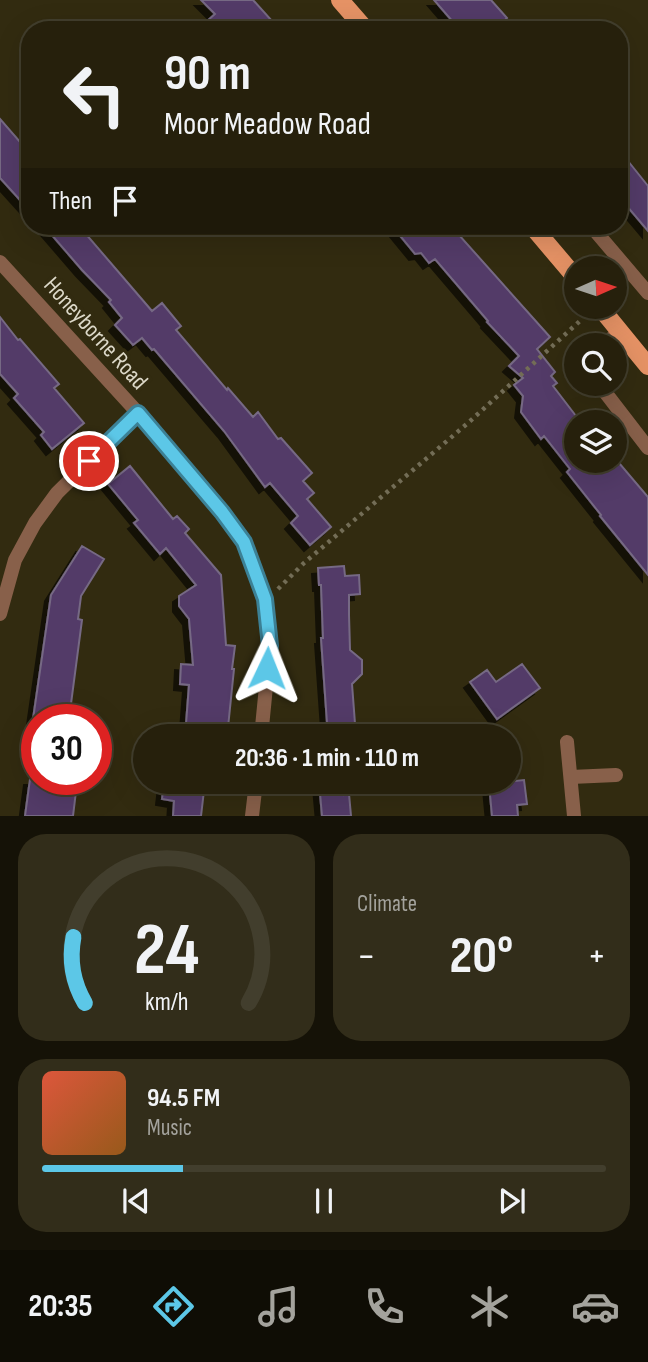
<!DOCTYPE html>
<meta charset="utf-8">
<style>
body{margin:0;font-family:"Sofia Sans Condensed",sans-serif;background:#322d1a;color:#f1f3f6;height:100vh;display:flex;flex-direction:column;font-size:26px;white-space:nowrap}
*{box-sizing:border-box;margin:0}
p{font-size:23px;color:#a4a39d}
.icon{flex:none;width:38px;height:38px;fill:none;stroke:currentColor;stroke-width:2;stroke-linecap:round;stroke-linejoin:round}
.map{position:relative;height:816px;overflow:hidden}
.side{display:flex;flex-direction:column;gap:18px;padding:18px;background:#151207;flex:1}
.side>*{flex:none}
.top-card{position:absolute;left:21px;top:21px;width:607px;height:214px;border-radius:28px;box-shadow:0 7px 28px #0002,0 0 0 2px #423e2d;background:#26200c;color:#f1f3f6;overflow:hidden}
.needle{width:46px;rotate:87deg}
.buttons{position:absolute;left:564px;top:256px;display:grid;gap:14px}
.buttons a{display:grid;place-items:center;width:63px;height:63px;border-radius:50%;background:#26200c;box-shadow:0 7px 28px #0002,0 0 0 2px #423e2d;font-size:35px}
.speed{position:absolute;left:21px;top:704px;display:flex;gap:14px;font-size:35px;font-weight:700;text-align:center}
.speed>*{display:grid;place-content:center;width:91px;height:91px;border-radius:50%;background:#26200c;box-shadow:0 7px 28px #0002,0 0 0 2px #423e2d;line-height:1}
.speed .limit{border:10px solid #d22;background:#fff;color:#111}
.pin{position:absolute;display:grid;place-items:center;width:60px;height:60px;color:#fff;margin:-30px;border:4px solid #fff;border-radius:50%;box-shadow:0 2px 7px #0007}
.me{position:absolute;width:77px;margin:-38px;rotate:2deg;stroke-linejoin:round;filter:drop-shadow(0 0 5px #0008)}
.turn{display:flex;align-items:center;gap:24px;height:147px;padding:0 28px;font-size:32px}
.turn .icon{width:91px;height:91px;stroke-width:2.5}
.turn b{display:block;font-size:49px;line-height:60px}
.then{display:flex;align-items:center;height:66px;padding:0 28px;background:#0003;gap:14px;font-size:26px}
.big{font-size:52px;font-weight:700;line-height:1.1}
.side .widget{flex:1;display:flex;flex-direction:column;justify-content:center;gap:10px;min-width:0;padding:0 24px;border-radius:28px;background:#322d1a}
.side .dial{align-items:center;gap:0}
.dial svg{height:182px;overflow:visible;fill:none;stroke:#423e2d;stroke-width:7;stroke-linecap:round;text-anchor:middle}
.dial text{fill:#f1f3f6;stroke:none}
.song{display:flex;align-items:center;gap:21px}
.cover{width:84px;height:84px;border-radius:10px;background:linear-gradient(135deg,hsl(10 70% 55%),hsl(30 70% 35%))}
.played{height:7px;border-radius:4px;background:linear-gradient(90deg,#5cc7e7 25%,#423e2d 25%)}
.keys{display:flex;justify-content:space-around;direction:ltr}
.heat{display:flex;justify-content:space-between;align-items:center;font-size:38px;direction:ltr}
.side .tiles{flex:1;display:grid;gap:18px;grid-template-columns:1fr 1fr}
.widget:last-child{grid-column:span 2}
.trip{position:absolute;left:133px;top:724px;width:388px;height:70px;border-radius:35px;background:#26200c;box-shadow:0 7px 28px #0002,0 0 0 2px #423e2d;font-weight:700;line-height:70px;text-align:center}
.dock{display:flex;height:112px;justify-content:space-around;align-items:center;background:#0f0d05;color:#a4a39d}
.dock .icon{width:49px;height:49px}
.dock .selected{color:#5cc7e7}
.dock b{font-size:32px;color:#f1f3f6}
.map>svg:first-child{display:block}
</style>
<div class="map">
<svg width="648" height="816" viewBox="0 0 648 816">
<defs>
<filter id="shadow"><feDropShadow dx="-6" dy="6" stdDeviation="0" flood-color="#0009"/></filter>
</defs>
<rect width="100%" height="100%" fill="#322b10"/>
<path fill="#523b68" stroke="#766984" stroke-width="2" filter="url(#shadow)" d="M201,0H253L272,21L263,30H197L215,14Z
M434,0H491L507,18L505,20L514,30H460Z
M0,119L20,142H24L29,147L30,211L0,178Z
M620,151L648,186V231L620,198Z
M44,226H79L152,311L162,303L181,326L176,330L227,390L228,388L253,417L258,412L278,439L281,438L312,473L303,481L314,493L307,499L331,527L310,545L291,523L298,516L270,483L265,487L224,431L154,349L152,350L142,338L133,345L115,325L122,318L109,302L111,300L82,270Z
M392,226H451L550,337L537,349L555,372L551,376L557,383L553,386L576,416V460H611L614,464V457L648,497V575L600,516L601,515L567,472L570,469L544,436L541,439L521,412L523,396L514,385L523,378L509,366L519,356L487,322L488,321L435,259L429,263L421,253L415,254Z
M0,317L18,340L20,339L59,384L54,388L84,423L52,449L41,435L44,432L14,398L18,394L0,374Z
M130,466L173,519L177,516L189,529L185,533L221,575L226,645L235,646L232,669H234L227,737H185L189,685L180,684L181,664L193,665L189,619L179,606V596L196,585L166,548L160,554L134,523L138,520L108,484Z
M82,546L104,559L81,596L78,619L82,620L69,719H33L51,595Z
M344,566L345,576L359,575L360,594L349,595V615L350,650L362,660V674L352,684L356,737H328L321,638H323L321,585H319L318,568Z
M522,664L540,688L497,719L470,682L487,670L496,682Z
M30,779H71V782L77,783L73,816H25Z
M524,780L527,804L517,805L518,816H492L489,784Z
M164,782H205L201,816H173L174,801L162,799Z
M319,782H344V795L349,794L351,816H322Z"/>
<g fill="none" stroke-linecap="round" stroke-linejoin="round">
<path stroke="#736d56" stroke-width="4.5" stroke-dasharray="3.5 5" stroke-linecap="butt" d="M278,589L304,563L468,423L581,320"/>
<path stroke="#88604a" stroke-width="14" d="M591,226L648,293
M0,262L138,413L222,512L244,542L265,599L270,646L261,737
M604,345L620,331
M598,383L648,448
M0,614L15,560L35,523L57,493L138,413
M567,742L574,816
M571,777L616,775
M252,816L256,782"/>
<path stroke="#e59265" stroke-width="18" d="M340,0L366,30
M532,226L576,278
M599,306L648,366"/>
</g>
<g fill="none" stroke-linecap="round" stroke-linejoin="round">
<g stroke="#3c8196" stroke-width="18">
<path id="route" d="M89,461L138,413L222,512L244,542L265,599L270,646L267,668"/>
</g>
<use href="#route" stroke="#5cc7e7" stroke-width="12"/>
</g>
<g text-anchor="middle" stroke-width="7" stroke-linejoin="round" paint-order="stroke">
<g font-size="24" fill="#dcd8c8" stroke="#322b10">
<text transform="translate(96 333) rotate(48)" y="8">Honeyborne Road</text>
</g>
</g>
</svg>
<div class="buttons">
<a><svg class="needle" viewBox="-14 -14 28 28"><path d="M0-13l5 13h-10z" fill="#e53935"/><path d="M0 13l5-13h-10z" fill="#a4a39d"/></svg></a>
<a><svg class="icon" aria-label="search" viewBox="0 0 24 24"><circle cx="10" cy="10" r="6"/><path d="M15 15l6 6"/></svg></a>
<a><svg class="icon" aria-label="layers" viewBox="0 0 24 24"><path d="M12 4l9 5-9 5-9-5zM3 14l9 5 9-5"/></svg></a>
</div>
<div class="speed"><div class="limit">30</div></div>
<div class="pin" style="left:89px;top:461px;background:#d93025"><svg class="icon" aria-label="arrive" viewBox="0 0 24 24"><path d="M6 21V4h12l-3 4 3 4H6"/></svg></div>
<svg class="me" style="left:267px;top:668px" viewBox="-20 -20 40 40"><path d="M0-17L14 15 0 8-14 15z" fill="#5cc7e7" stroke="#fff" stroke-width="4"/></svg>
<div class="trip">20:36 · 1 min · 110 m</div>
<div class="top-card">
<div class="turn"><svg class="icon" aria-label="left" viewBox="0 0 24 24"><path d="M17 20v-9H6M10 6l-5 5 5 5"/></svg><div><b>90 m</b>Moor Meadow Road</div></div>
<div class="then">Then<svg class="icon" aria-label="arrive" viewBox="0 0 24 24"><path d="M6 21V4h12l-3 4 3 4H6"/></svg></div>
</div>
</div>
<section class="side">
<div class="tiles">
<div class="widget dial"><svg viewBox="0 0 100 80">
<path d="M14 69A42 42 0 1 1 86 69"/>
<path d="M14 69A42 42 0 0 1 9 40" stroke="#5cc7e7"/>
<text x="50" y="56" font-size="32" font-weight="700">24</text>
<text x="50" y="72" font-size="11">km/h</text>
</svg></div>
<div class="widget"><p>Climate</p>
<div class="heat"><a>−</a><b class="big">20°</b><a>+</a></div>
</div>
<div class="widget">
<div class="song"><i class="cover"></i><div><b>94.5 FM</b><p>Music</p></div></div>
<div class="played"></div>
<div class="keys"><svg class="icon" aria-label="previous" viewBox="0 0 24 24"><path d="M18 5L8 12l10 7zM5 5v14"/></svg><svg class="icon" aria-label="pause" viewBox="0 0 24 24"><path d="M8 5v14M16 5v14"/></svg><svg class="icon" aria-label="next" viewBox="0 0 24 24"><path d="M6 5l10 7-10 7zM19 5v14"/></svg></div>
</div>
</div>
</section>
<nav class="dock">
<b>20:35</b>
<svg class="icon selected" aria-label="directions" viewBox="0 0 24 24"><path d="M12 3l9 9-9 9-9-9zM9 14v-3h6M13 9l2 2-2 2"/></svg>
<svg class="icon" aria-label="music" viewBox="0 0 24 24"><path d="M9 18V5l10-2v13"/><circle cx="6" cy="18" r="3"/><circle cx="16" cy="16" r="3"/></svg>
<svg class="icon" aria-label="phone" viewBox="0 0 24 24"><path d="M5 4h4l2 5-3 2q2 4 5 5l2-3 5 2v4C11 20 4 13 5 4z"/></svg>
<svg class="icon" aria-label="climate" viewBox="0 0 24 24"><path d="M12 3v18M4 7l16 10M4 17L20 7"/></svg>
<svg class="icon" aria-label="car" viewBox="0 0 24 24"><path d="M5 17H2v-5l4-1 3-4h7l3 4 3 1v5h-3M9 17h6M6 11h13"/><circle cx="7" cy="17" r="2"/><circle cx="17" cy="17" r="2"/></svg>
</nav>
